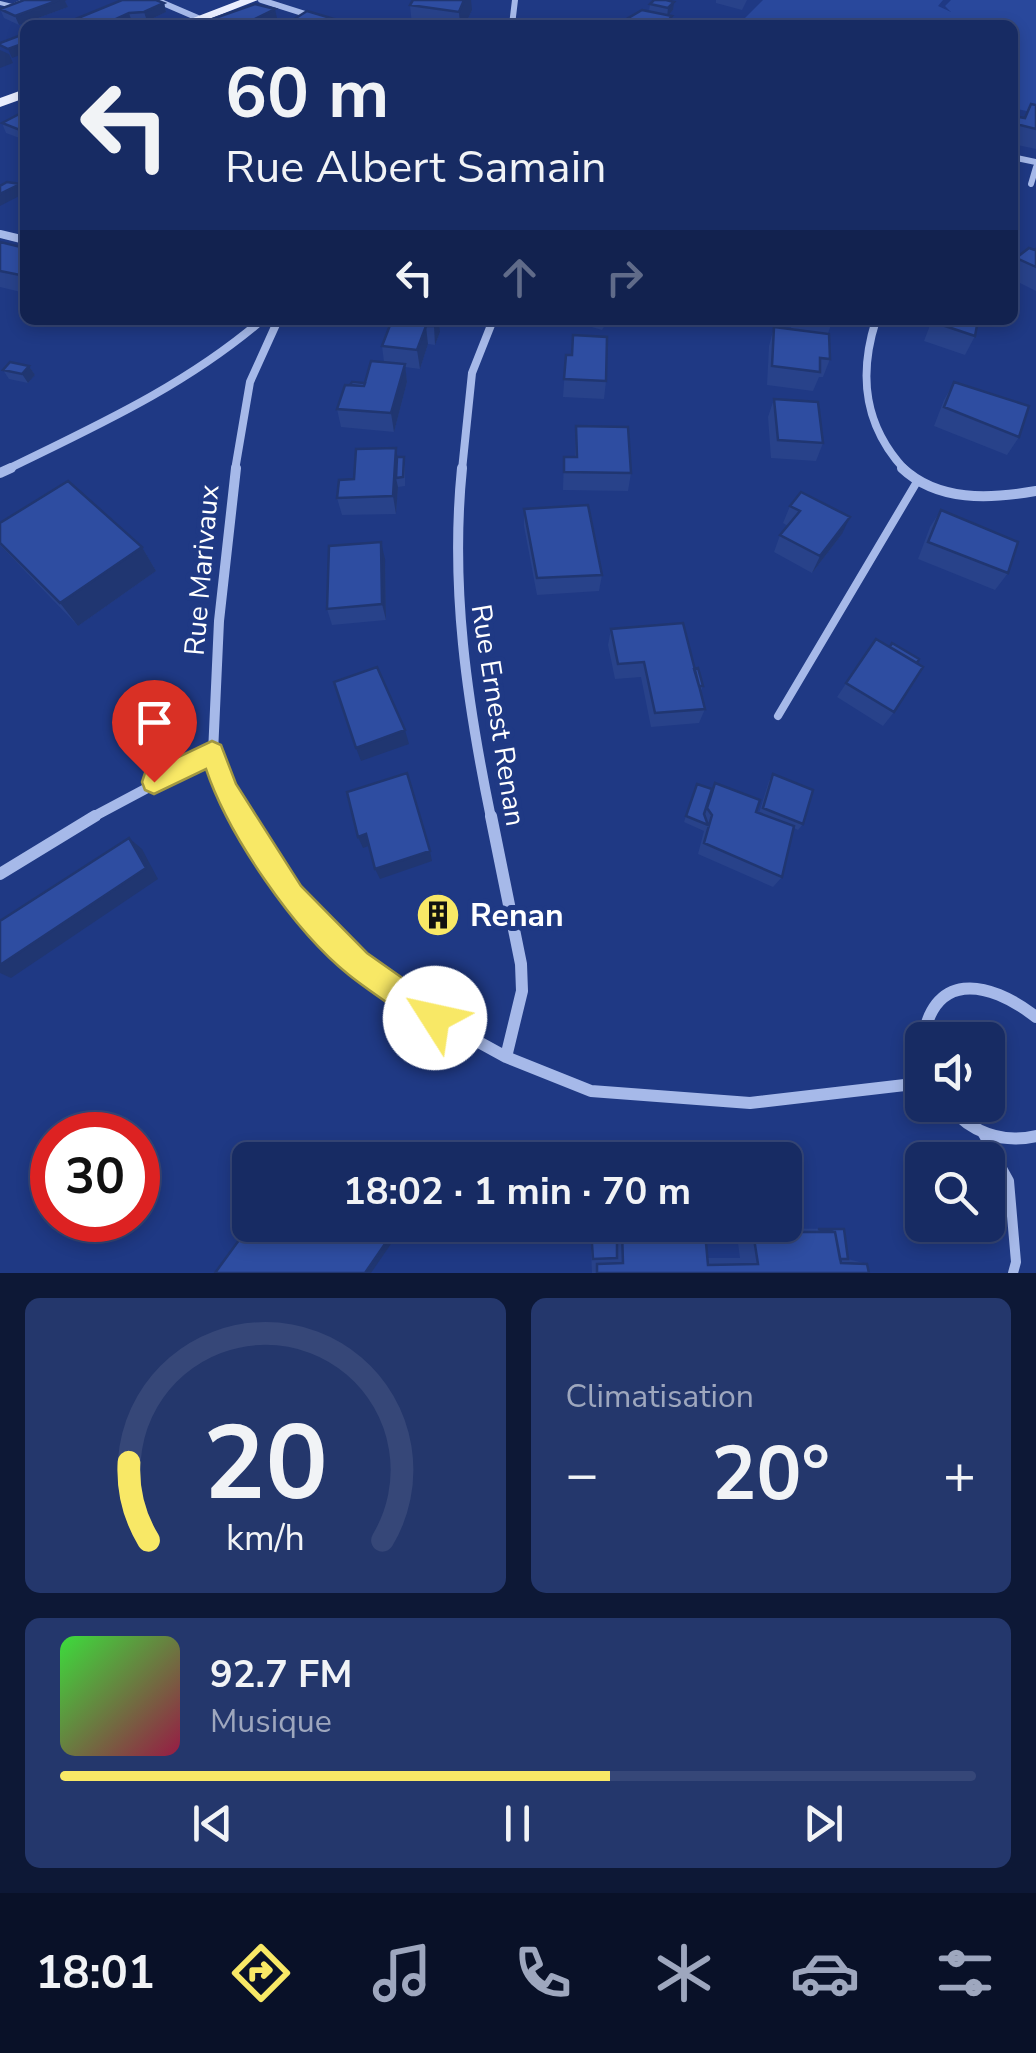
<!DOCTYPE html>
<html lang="fr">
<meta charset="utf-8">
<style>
body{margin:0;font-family:"Nunito Sans",sans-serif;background:#24376c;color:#f1f3f6;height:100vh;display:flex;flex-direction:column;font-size:38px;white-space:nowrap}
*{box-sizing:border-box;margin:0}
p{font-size:32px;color:#9ea7be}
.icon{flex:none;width:55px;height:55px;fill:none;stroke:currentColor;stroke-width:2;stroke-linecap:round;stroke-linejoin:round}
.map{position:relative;height:1273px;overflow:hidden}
.drawer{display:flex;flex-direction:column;gap:25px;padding:25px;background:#0d1836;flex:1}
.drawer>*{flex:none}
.guide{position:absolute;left:20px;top:20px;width:998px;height:305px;border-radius:15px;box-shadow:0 5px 15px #0003,0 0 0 2px #364778;background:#172b63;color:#f1f3f6;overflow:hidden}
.fabs{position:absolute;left:905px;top:1022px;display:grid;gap:20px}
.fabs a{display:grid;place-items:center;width:100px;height:100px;border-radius:15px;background:#172b63;box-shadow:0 5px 15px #0003,0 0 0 2px #364778;font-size:50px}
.speed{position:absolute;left:30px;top:1112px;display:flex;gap:20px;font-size:50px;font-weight:700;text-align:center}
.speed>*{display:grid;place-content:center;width:130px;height:130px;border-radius:50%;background:#172b63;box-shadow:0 5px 15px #0003,0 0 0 2px #364778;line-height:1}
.speed .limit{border:15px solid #d22;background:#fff;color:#111}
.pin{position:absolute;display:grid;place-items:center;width:85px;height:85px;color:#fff;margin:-102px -42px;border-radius:50% 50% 50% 0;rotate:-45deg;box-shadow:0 0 10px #0007}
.pin .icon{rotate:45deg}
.me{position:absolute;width:110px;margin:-55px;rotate:305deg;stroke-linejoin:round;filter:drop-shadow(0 0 8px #0008)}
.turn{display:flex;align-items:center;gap:35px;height:210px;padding:0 40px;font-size:45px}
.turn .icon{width:130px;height:130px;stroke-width:2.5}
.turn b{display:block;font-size:70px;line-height:85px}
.lanes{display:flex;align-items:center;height:95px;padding:0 40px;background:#0003;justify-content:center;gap:50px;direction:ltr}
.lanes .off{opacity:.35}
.big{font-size:75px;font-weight:700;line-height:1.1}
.drawer .widget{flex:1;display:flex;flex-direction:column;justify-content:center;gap:15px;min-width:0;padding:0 35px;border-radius:15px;background:#24376c}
.drawer .dial{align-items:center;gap:0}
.dial svg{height:260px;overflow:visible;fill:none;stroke:#364778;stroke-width:7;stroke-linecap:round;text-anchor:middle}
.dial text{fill:#f1f3f6;stroke:none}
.song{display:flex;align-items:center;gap:30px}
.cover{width:120px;height:120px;border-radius:15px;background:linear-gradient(135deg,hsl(120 70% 55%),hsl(340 70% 35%))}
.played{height:10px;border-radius:5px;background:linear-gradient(90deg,#f8e866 60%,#364778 60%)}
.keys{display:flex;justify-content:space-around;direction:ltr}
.heat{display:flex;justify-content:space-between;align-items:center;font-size:55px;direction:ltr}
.drawer .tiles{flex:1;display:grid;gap:25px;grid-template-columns:1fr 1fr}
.widget:last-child{grid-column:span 2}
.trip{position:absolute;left:232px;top:1142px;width:570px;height:100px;border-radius:15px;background:#172b63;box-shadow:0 5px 15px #0003,0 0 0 2px #364778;font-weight:700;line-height:100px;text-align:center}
.tabs{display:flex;height:160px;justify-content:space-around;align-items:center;background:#091128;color:#9ea7be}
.tabs .icon{width:70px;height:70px}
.tabs .selected{color:#f8e866}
.tabs b{font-size:45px;color:#f1f3f6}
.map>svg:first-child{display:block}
</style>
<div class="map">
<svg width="1036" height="1273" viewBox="0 0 1036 1273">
<rect width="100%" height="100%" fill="#1f3984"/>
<path fill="#29489c" d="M763,0H943L938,6L951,12L945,6L951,0H1036V113L1013,108L1012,25L701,24L711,19H744Z"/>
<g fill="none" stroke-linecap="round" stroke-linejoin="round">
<path stroke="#a6b9e9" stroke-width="4" d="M0,3L12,6L25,0"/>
<path stroke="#a6b9e9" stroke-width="8" d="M778,716L918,480"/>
<path stroke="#a6b9e9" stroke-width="10" d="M982,1132L1009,1181L1016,1262L1013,1273"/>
<path stroke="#a6b9e9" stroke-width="6" d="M156,0L198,18
M261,0L340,25
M512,25L515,0
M1012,157L1036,162
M1031,184L1036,167"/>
<path stroke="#a6b9e9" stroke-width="8" d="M0,234L25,240
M876,320C858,376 864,426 905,470
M6,470C96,426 185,386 262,320
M235,470L250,382L278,320
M462,470L472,373L493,320"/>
<path stroke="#a6b9e9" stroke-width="10" d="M236,468L219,621L213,753L226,790L244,818
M462,468C450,587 467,702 491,818
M902,468C938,502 990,499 1036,491
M0,473L11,468
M91,818L213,753"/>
<path stroke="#a6b9e9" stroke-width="12" d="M242,816L291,895L357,963L435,1018L506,1057L591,1091L750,1103L922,1083
M491,816L521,964L522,991L506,1057
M0,874L95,816
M922,1046C931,970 987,979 1036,1017
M948,1105C971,1132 1001,1144 1036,1136"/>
<path fill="#eaeefe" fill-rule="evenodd" d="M240,0H258L194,25H175Z
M25,89V98L0,107V98Z"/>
</g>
<path fill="#28428a" d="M24,0H67L65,1L68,7L19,25L4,18L0,9Z
M654,0L673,10L669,15L672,16L671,25H625V20L649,11L650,4Z
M716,0H747L742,10L716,3Z
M164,3L166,12L147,21L61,25Z
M410,5L472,10L465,25H412Z
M1036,105V149L1012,144V132L1019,117L1024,118Z
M25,111V140L6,133L2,123Z
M0,242L25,248V293L0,287Z
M1036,249V291L1012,279V265L1016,258Z
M439,320L440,332L435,345L428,344L420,369L405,367L407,382L394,432L341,427L337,409L350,385L365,383L384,362L382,346Z
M568,320H608L602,330Z
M792,320H833L828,333L830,359L823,377H819L813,391L767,385L769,346L774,327L791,329Z
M932,320H978L975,336L965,355L924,341Z
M566,355H572L606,381L604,399L563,397Z
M29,366L35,375L28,383L9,379L3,370Z
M954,382L1019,437L1007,455L934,426L944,400Z
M774,399L823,443L816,461L771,458L768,417Z
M576,426L631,473L628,491L563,490L564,457H575Z
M396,448L397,457L405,466V486L398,487L396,514L342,515L337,498L354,479Z
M790,506L842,534L812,573L774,552L780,535L788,526L783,523Z
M524,509L602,575L599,591L537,595L524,526Z
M941,510L1008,573L995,590L918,559L930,527Z
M0,523L142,547L156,571L78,626L0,545Z
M385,559L386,620L332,625L327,609Z
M611,629L694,669L703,686L700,693L705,709L699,723L651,727L641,677L615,679L608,645Z
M876,639L894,712L883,726L837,697Z
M773,774L803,824L798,830L794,828L782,877L773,887L698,854L704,831L684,822L694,790L712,789L715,783L759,813L769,781Z
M615,1227L691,1228L705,1232L707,1258H740L736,1228L844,1229L848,1259L867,1264L869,1273H592L590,1228Z"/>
<path fill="#203671" d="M58,0H67L65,1L68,7L19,25L15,16Z
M464,0H471L472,10L465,25H460L459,12Z
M674,2L673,10L667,17L668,8Z
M164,3L166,12L147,21L144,12Z
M275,9L277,18L263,25H243Z
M129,13L132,22L125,25H103Z
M25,43V53L12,58L8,49Z
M0,50L9,54L13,63L0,68Z
M20,184L25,193L0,206V194Z
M436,320H439L440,332L435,345L434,326Z
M426,326L428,344L420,369L417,350Z
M405,364L407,382L394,432L391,413Z
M29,366L35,375L28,383L22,374Z
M396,448L399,466L396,478L398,487L396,514L393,496Z
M850,517L842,534L812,573L820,556Z
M381,542L385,559L386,620L382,604Z
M142,547L156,571L78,626L60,603Z
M405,730L409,744L361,761L356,748Z
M366,834L371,845L363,848L358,837Z
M129,838L142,849L158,879L11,978L0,973V965Z
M430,851L432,861L380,879L375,869Z
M456,911L457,916L435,934L433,930Z
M284,1225H300L313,1238L300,1242Z
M398,1225H404L371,1273H365Z"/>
<path fill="#2e4da1" stroke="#203671" stroke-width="2.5" d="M24,0H59L15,16L0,9Z
M122,0H156L164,3L144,12L129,13L103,25H61Z
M413,0H464L459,12L410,5Z
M654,0H666L674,2L668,8L650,4Z
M255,4L275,9L243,25H213L223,20L215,18Z
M642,10L672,16L664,25H635L625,20Z
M307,11L334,19L325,25H296L288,23Z
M21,35L25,37V43L8,49L0,45V43Z
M1031,104L1036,105V129L1016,124L1019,117L1025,118Z
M25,111V132L2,123Z
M7,182L20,184L0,194V186Z
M0,242L25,248V276L0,271Z
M1029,248L1035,250L1036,249V267L1016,258Z
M392,320H436L434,326H426L417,350L382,346Z
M934,320H978L975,336L933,322Z
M774,327L829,334L830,359L820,358V372L772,366Z
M573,335L607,337L606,381L564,379L566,355H572Z
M371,361L405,364L391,413L337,409L345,385L364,386Z
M10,362L29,366L22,374L3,370Z
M352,382L365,383L364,386L350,385Z
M954,382L1029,406L1019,437L944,407Z
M774,399L818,402L823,443L778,440Z
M576,426L628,427L631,473L564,472V457H577Z
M396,448L393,496L337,498L339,480L354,479L356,449Z
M397,457H404L403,477L396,478Z
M68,481L142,547L60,603L0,543V523Z
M801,492L850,517L820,556L780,535L800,511L790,506Z
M588,505L602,575L537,578L524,509Z
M941,510L1018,542L1008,573L928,542Z
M381,542L382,604L327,609L329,546Z
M683,623L705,709L655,713L644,662L618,664L611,629Z
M876,639L923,667L894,712L846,683Z
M892,643L919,659L917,663L890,647Z
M377,667L405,730L356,748L334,682Z
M698,668L703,686H699L694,669Z
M407,773L430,851L375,869L366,834L358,837L347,792Z
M773,774L813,790L803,824L763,808Z
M715,783L760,800L756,812L794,826L782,877L704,843L712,815L707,808Z
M697,784L712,789L704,814L708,825L686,816Z
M129,838L146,868L0,965V921Z
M440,892L456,911L433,930L417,910Z
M250,1225H284L300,1242L312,1225H398L365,1273H215Z
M617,1228V1258L593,1259L591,1229Z
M818,1229H844L848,1259H840L835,1232Z
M622,1231L705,1232L708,1265L758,1264L753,1232H835L841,1263L867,1264L869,1273H597V1264L623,1263Z"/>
<path fill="#f8e866" stroke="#a19742" stroke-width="2.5" d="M212,741L221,745L236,784L301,886L367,953L445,1008L450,1018L445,1029L435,1033L425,1029C400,1011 373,994 349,975C294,931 228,835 206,769L154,794L145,790L142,782L145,773Z"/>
<defs>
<g id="building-disc" transform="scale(2.25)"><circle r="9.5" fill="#f8e866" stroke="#1f3984"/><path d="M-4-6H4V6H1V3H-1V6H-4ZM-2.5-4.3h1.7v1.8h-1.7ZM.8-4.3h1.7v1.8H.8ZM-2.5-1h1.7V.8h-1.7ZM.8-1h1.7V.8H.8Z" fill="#111"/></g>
</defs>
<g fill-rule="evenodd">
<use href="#building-disc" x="438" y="915"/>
</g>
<g text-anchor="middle" stroke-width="10" stroke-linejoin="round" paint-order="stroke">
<g font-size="28" fill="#fff" stroke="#1f3984">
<text transform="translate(201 570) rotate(-85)" y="10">Rue Marivaux</text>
<text transform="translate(499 715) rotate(81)" y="10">Rue Ernest Renan</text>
</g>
<g font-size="32" font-weight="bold" fill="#fff" stroke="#1f3984" text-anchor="start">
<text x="470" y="926">Renan</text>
</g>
</g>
</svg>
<div class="fabs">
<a><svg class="icon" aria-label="sound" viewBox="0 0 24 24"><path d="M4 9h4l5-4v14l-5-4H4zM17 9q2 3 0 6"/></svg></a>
<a><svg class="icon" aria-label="search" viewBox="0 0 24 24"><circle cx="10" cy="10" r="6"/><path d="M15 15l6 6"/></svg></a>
</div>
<div class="speed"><div class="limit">30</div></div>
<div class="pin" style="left:154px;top:782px;background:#d93025"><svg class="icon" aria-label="arrive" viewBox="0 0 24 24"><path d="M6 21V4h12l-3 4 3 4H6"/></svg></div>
<svg class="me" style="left:435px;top:1018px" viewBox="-20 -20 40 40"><circle r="19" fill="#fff"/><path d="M0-13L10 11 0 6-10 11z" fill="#f8e866"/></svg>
<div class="trip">18:02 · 1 min · 70 m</div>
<div class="guide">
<div class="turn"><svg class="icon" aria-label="left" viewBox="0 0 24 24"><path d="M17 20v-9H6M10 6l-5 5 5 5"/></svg><div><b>60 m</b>Rue Albert Samain</div></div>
<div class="lanes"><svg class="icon" aria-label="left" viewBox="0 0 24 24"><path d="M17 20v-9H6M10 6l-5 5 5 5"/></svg><svg class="icon off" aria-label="ahead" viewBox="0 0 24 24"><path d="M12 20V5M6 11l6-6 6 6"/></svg><svg class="icon off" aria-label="right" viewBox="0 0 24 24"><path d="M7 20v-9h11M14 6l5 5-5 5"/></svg></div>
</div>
</div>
<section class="drawer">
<div class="tiles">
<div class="widget dial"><svg viewBox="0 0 100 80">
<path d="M14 69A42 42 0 1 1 86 69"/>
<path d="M14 69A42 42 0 0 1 8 45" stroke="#f8e866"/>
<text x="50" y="56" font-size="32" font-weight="700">20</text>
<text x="50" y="72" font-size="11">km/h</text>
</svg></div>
<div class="widget"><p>Climatisation</p>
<div class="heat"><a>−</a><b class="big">20°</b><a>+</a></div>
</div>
<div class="widget">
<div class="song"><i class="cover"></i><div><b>92.7 FM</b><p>Musique</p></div></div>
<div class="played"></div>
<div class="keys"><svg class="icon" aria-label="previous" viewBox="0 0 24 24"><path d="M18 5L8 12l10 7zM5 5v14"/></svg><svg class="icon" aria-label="pause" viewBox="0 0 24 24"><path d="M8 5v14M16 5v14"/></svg><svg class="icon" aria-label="next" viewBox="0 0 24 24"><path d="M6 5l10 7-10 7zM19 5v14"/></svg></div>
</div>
</div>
</section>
<nav class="tabs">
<b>18:01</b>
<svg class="icon selected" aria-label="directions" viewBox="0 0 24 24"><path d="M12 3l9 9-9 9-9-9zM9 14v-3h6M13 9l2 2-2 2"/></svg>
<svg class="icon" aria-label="music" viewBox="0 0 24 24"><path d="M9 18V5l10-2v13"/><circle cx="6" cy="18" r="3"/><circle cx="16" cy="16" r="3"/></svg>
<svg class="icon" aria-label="phone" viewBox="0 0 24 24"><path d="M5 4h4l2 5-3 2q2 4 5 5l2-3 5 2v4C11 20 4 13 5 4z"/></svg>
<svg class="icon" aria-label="climate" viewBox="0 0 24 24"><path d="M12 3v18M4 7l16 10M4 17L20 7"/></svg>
<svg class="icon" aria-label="car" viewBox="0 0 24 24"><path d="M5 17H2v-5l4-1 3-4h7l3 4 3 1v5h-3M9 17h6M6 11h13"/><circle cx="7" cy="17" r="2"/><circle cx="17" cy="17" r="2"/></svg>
<svg class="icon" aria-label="filters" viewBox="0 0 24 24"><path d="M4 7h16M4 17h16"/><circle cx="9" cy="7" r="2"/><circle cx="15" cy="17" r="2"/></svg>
</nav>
